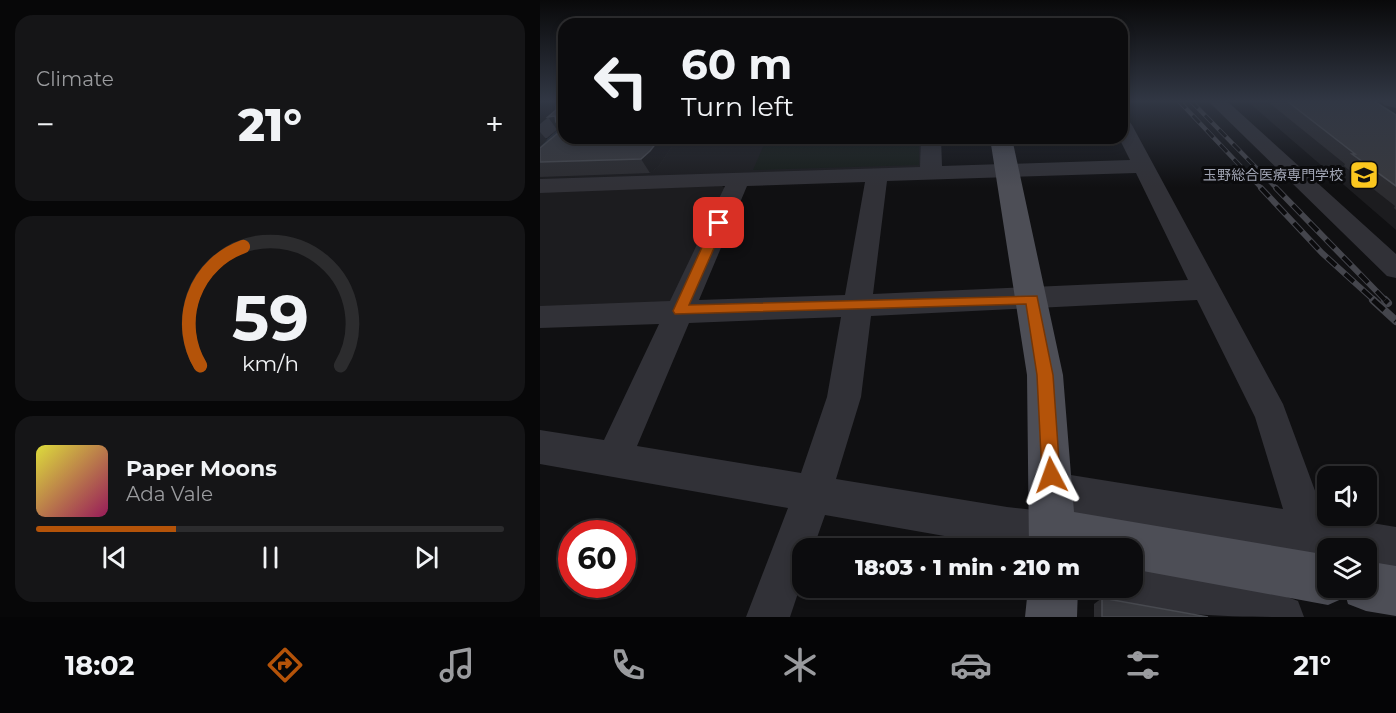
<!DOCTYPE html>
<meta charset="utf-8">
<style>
body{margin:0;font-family:Montserrat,"Noto Sans JP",sans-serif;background:#151517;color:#f1f3f6;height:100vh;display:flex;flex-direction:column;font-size:22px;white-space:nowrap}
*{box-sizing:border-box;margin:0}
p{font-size:20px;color:#9a9b9e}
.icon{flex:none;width:33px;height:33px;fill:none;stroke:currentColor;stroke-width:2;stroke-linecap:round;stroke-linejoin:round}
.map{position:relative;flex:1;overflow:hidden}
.panel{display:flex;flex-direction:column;gap:15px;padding:15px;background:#070708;width:540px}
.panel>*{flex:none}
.hud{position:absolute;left:18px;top:18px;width:570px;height:126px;border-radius:18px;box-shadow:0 3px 9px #0003,0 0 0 2px #2c2c2e;background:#0c0c0e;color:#f1f3f6;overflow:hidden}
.controls{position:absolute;left:777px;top:466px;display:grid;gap:12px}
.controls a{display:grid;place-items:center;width:60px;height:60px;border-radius:12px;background:#0c0c0e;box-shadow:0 3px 9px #0003,0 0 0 2px #2c2c2e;font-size:30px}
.speed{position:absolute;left:18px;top:520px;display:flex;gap:12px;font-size:30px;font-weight:700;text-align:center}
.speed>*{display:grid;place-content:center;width:78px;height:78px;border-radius:50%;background:#0c0c0e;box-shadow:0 3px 9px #0003,0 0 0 2px #2c2c2e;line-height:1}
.speed .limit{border:9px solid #d22;background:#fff;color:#111}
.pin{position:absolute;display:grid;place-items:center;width:51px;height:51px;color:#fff;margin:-26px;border-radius:12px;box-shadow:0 3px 9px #0006}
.me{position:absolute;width:66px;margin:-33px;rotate:356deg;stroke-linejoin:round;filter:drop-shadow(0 0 4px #0008)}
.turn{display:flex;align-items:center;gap:21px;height:126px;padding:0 24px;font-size:27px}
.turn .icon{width:78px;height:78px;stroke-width:2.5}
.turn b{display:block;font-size:42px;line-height:51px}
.big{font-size:45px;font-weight:800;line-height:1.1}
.panel .card{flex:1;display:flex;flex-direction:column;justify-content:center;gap:9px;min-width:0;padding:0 21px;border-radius:18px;background:#151517}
.panel .dial{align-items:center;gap:0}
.dial svg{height:156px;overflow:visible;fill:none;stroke:#2c2c2e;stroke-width:7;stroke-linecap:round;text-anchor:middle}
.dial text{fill:#f1f3f6;stroke:none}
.song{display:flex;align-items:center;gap:18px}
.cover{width:72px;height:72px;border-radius:9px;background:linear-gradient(135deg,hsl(60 70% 55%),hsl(330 70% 35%))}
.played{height:6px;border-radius:3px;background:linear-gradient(90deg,#b45309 30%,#2c2c2e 30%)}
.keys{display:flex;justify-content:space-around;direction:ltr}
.heat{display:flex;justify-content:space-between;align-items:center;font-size:33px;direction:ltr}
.trip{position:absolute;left:252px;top:538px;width:351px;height:60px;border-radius:18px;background:#0c0c0e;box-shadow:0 3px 9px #0003,0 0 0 2px #2c2c2e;font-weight:800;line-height:60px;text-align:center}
.menu{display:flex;height:96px;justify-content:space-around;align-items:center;background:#050506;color:#9a9b9e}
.menu .icon{width:42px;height:42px}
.menu .current{color:#b45309}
.menu b{font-size:27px;color:#f1f3f6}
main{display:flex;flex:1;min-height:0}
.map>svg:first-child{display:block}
</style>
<main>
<section class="panel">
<div class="card"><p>Climate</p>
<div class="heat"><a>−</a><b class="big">21°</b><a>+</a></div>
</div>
<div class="card dial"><svg viewBox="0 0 100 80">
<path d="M14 69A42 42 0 1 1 86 69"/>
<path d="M14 69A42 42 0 0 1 36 8" stroke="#b45309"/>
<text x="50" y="56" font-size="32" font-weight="700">59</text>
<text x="50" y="72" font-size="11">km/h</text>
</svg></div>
<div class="card">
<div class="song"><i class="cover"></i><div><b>Paper Moons</b><p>Ada Vale</p></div></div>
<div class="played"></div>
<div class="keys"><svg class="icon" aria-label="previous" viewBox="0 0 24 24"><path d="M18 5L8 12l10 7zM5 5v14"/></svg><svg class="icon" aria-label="pause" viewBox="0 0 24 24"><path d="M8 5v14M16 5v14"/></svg><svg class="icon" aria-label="next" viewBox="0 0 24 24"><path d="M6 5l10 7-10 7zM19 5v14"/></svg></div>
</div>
</section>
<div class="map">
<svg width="856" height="617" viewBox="0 0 856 617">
<rect width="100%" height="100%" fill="#101012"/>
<path fill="#1c1c1f" d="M707,101H819L856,119V230Z
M32,138H386L380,169L0,180V167Z
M181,185L187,190L138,299L127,305L0,311V191Z"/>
<path fill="#161c18" d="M227,138H379V165L213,170Z"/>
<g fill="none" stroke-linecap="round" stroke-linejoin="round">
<path stroke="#262d36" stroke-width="4.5" d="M0,148L24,127"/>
<path fill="#313137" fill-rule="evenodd" d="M668,101H687L856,254V278L847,276Z
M841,101H856V108L844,105Z
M24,108V124L7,138L0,140V124L17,110Z
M582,119L589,121L592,125L743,404L784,515L856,527V567L826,562V549H788V556L512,510L499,504L493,491L499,478L512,472L743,509L715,417L657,300L331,316L321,397L296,479L467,507L513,512L527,518L533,532L527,546L520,549L467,547L285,515L273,549H262V581L250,617H206L248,508L0,464V430L64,440L119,324L0,328V306L130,301L185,186L0,193V179L380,167L381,138H401L402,166L590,160L579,138H582ZM596,173L648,280L333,294L347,181ZM325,182L305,295L159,300L207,186ZM301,317L287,397L261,473L97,446L149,323Z
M592,566L742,595L758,601L764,617C703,617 635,617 577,602L571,588H592Z"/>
<path fill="#4d4e56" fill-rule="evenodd" d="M450,138H472L523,375L534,512L788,555V588H826V561L856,566V616L826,611L808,604L806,597L788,605L592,569V549H489L487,375Z
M488,588H538L537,617H485Z"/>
<g stroke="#44454c" stroke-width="4.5">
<path id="rail-far2" d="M639,101L723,190
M651,101L738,190"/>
</g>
<g stroke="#44454c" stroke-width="6">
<path id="rail-far1" d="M721,188L782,253L835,301
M736,188L846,301"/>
</g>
<g stroke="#44454c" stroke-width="8">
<path id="rail" d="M833,300L856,321
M845,300L848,303"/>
</g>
<use href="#rail-far2" stroke="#0b0b0d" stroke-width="3" stroke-dasharray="10" stroke-linecap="butt"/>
<use href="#rail-far1" stroke="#0b0b0d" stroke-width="4" stroke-dasharray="12" stroke-linecap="butt"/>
<use href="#rail" stroke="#0b0b0d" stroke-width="5" stroke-dasharray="15" stroke-linecap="butt"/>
</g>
<path fill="#2c2c30" d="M24,101V138H158L157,140L152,142H135L119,166L110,173L0,177V148L20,131H18L8,117L16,110Z
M727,101H834L856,115V210L854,208L855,206L804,166L805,164Z
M562,598L668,617H554V604Z"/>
<path fill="#1b1b1e" d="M15,116L16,122L23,131H18L8,117Z
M0,132L7,140L0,147Z
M120,138H133L135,142L119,166L110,173L101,159Z
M150,138H158L157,140L152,142Z"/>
<path fill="#38393e" stroke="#484a50" stroke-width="1.5" d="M17,101H24V122H16L15,116L8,117L16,110Z
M747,101H834L856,115V186L812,154H815Z
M24,128V138H120L110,151L101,159L0,162V148Z
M562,598L668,617H562Z"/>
<linearGradient id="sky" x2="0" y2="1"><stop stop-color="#09090a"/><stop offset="0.54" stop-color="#313744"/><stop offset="1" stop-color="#313744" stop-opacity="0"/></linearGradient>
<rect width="856" height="187" fill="url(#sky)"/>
<path fill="#b45309" stroke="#753606" stroke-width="1.5" d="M179,219L185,223L149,305L497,296L513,375L520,475L517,481L511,484L505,481L502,475L497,375L486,304L135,314L133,311L173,223Z"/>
<defs>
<g id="university-square" transform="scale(1.5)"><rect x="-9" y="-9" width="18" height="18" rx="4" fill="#fbc71f" stroke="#0b0b0d"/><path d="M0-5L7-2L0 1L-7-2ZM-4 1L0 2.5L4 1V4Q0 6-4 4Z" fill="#111"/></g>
</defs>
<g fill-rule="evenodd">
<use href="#university-square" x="824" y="175"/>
</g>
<g text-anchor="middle" stroke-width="6" stroke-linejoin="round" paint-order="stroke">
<g font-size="14" fill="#a0a4b3" stroke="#0b0b0d" text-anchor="end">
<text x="803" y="180">玉野総合医療専門学校</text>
</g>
</g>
</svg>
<div class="controls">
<a><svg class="icon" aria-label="sound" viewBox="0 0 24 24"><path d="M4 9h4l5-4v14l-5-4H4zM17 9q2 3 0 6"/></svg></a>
<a><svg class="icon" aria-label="layers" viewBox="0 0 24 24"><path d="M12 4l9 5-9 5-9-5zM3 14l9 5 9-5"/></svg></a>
</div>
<div class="speed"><div class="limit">60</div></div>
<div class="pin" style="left:179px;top:223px;background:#d93025"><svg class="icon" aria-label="arrive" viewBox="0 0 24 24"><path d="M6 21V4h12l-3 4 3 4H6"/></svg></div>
<svg class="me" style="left:511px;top:475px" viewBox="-20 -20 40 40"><path d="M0-17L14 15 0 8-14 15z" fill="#b45309" stroke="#fff" stroke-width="4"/></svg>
<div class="trip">18:03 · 1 min · 210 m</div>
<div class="hud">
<div class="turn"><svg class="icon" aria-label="left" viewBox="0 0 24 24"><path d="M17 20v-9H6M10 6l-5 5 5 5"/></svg><div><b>60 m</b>Turn left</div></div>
</div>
</div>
</main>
<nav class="menu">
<b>18:02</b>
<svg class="icon current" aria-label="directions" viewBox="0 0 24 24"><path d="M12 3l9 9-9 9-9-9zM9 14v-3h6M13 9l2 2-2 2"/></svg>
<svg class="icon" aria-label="music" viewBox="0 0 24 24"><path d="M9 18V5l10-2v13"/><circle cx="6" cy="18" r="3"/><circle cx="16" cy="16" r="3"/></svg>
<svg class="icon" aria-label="phone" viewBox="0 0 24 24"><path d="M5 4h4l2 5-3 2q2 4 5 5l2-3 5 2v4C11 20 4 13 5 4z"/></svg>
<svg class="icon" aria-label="climate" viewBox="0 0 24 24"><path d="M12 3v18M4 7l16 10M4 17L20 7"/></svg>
<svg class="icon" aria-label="car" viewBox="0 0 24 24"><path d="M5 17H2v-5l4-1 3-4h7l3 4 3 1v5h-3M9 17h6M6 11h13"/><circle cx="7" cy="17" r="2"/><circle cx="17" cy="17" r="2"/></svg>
<svg class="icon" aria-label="filters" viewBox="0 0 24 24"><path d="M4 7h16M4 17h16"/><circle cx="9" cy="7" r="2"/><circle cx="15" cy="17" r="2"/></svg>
<b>21°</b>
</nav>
